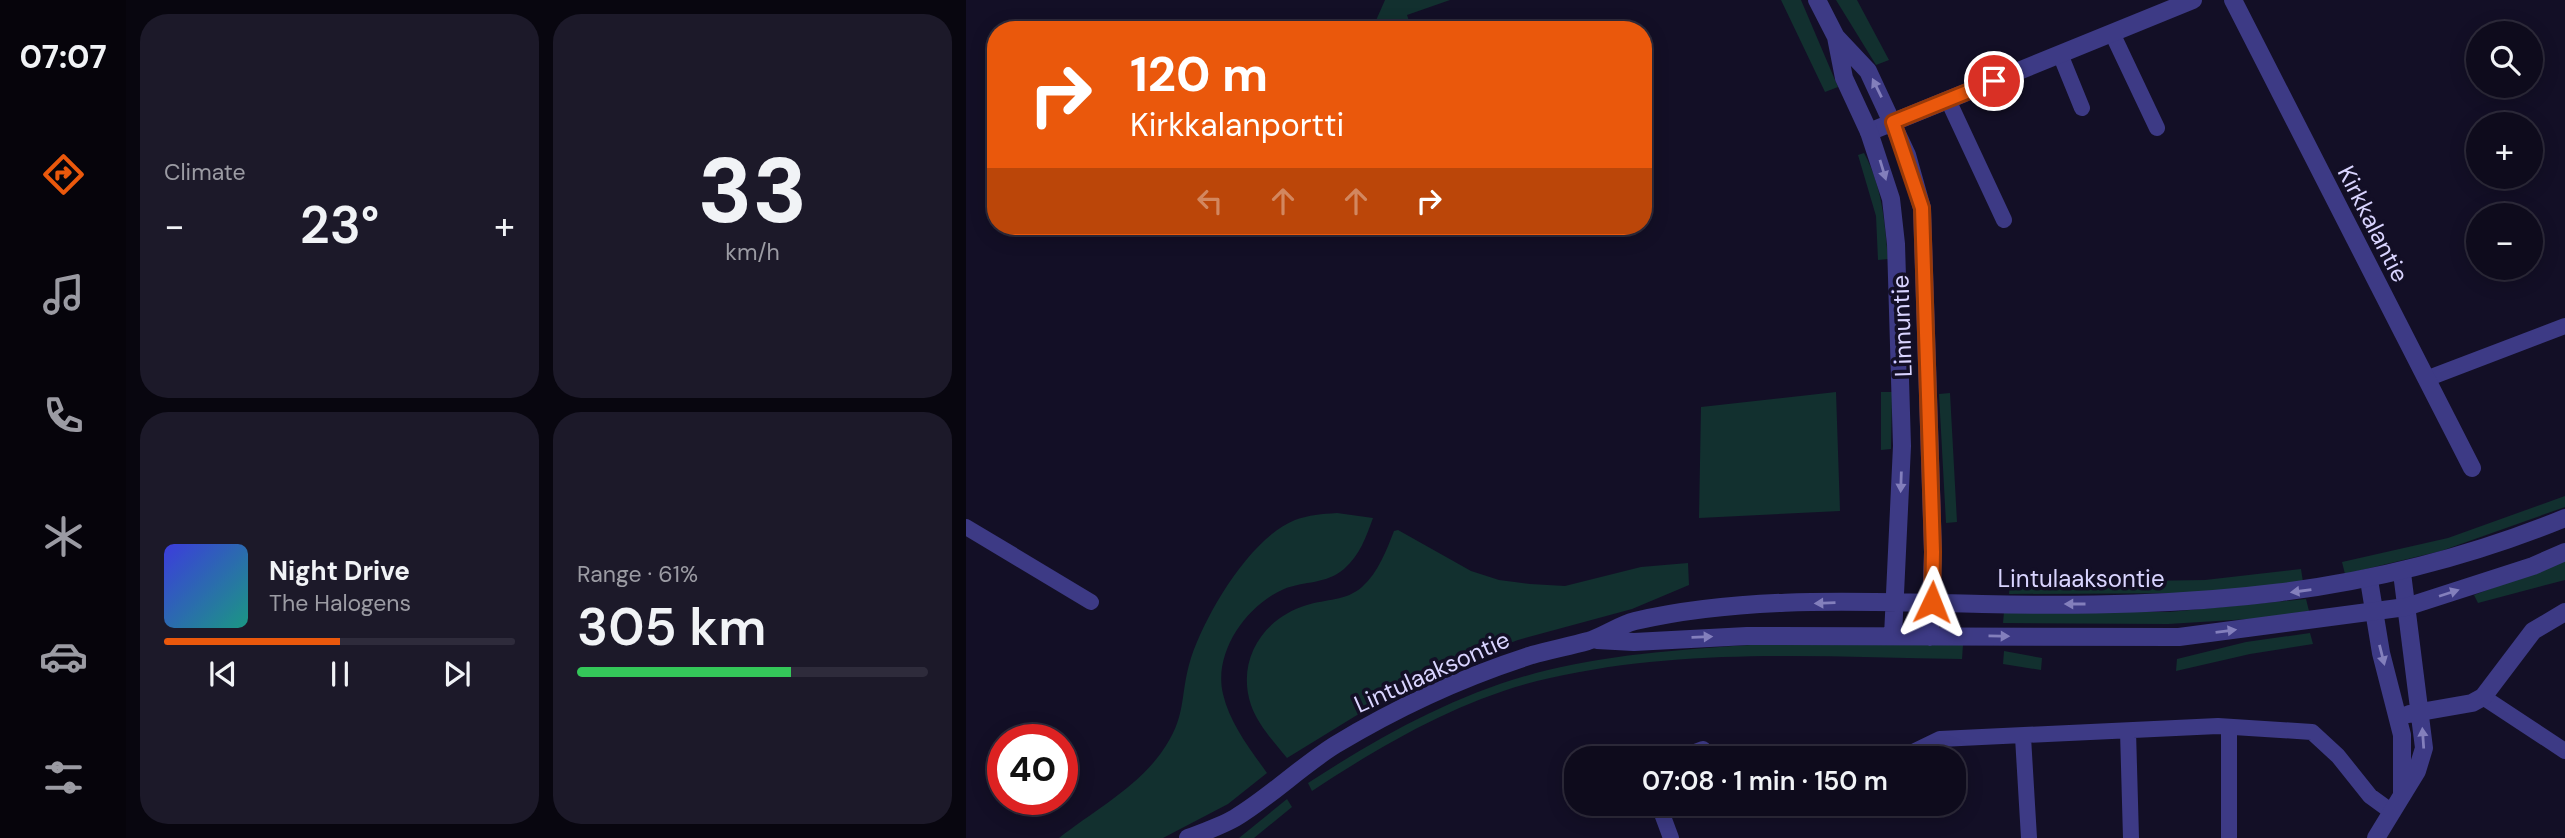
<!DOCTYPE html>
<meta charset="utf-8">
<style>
body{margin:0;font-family:"DM Sans",sans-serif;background:#1c1929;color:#f1f3f6;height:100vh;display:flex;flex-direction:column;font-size:26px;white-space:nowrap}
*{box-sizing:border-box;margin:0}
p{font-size:23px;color:#9b9ba3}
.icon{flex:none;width:38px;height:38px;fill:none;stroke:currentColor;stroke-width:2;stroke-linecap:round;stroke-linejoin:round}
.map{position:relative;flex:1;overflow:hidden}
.panel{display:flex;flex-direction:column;gap:14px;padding:14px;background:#08060f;width:840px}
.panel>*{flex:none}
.top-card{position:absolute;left:21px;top:21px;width:665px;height:214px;border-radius:28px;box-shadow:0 4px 18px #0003,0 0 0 2px #2e2b3b;background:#ea580c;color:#fff;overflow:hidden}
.fabs{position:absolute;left:1500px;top:21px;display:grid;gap:14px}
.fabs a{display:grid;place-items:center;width:77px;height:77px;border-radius:50%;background:#0e0b1c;box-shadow:0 4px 18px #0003,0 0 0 2px #2e2b3b;font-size:35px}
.speed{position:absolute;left:21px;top:724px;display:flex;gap:14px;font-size:35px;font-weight:700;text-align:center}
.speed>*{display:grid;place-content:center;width:91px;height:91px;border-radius:50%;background:#0e0b1c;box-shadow:0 4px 18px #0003,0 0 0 2px #2e2b3b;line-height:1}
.speed .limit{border:10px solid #d22;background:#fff;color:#111}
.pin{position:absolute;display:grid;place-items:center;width:60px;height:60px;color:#fff;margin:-30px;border:4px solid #fff;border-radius:50%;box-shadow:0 2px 7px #0007}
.me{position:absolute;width:77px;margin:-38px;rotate:2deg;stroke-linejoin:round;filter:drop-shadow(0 0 5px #0008)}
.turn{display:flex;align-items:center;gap:24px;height:147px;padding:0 28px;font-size:32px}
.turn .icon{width:91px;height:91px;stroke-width:2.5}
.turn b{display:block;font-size:49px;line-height:60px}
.lanes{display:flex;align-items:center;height:66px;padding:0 28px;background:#0003;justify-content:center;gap:35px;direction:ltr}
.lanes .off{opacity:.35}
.big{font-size:52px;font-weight:600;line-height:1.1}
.panel .card{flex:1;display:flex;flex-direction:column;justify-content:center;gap:10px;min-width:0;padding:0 24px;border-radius:28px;background:#1c1929}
.panel .dial{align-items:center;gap:0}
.dial b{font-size:91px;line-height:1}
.song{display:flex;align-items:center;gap:21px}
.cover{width:84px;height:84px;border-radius:10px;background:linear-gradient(135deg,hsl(240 70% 55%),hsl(170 70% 35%))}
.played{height:7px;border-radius:4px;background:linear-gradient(90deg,#ea580c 50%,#2e2b3b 50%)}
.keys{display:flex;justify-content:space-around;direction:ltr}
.heat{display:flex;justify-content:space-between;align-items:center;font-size:38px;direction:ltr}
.charge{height:10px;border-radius:5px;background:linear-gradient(90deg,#34c759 61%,#2e2b3b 0)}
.panel .tiles{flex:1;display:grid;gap:14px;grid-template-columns:repeat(2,1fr)}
.trip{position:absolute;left:598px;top:746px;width:402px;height:70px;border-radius:28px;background:#0e0b1c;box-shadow:0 4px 18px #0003,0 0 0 2px #2e2b3b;font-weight:600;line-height:70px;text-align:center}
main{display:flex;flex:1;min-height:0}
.tab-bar{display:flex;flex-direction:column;width:126px;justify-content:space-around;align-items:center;background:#06040b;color:#9b9ba3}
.tab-bar .icon{width:49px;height:49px}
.tab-bar .active{color:#ea580c}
.tab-bar b{font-size:32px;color:#f1f3f6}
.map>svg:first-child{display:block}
</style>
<main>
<nav class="tab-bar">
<b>07:07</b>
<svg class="icon active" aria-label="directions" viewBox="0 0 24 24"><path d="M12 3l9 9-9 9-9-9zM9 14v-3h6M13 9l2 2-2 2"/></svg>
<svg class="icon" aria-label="music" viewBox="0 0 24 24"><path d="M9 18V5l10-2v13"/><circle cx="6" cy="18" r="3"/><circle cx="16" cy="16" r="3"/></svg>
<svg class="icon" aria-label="phone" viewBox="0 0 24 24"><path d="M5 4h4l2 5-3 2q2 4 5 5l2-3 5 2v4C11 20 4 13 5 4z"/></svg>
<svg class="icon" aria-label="climate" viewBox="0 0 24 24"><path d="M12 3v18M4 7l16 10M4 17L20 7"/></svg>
<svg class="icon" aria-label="car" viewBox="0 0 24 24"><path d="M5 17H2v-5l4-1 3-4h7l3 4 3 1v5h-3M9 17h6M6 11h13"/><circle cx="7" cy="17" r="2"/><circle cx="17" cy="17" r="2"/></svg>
<svg class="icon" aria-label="filters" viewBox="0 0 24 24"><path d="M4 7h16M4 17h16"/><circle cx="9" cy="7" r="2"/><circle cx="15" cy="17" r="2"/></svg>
</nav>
<section class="panel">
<div class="tiles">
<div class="card"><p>Climate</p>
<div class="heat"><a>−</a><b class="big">23°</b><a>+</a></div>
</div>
<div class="card dial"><b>33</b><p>km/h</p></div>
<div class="card">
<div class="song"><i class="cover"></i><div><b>Night Drive</b><p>The Halogens</p></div></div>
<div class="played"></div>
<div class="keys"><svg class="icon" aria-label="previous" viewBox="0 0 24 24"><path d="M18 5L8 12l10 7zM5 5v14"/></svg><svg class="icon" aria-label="pause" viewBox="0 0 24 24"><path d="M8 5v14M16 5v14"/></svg><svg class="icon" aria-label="next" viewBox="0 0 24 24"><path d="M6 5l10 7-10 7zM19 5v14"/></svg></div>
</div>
<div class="card"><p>Range · 61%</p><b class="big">305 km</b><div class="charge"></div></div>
</div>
</section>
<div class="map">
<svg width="1599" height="838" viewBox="0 0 1599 838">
<rect width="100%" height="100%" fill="#130f26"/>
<path fill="#12302f" d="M419,0H484L441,15L446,30H410L408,25Z
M815,0H835L872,87L859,92Z
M870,0H891L923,60L910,65Z
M898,153C916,186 919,222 922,259L912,260L910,216L892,155Z
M870,392L874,511L733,518L735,407Z
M926,392L925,449L915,450V392Z
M984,393L991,522L980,523L973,394Z
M1599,496V507L1475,551L1379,574L1376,562L1482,538Z
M371,513L407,518C400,537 394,555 378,569C361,584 338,581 318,589C281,605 247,652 257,694C264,724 284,749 301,773L262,804L197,838H93C126,812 170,788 195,753C222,716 213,696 225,658C240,613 284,538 329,520C343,515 356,514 371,513Z
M432,530L505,571L533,580L564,584L599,586L675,567L722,563L723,585L666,609L552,640L490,663L427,693L321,758C308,742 292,725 285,705C270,660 297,618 341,605C360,599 380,601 396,587C412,573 421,549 428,531Z
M1599,561V580L1512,603L1508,595Z
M1335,569L1337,582L1238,593L1043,594L1044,583L1239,580Z
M1340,599L1343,611L1300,618L1202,624L1037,623L1038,612H1203Z
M1344,633L1347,644L1284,654L1210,671L1211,659L1280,642Z
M798,644L997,645L996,659C859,657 719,647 584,678C498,697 419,743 346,791L342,783C416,735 495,691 582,670C653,653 725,649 798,644Z
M1038,651L1076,658L1075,670L1037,664Z
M321,799L326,807L288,838H273Z"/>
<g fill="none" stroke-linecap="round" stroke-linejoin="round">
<path stroke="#3d3a85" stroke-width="16" d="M1146,33L1191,128
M1094,54L1116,108
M982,100L1038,220
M1460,379L1599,326
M0,527L125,602
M1517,697L1599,751
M1162,731L1165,838
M1057,737L1063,838
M713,758L737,749
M945,758V753L974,739L1252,726L1346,732L1372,756L1404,796L1426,812
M692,803L705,838
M1263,838V727"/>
<path stroke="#3d3a85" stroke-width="18" d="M1267,0L1506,468
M903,132L1227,0
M1403,580L1415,653L1436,735V793
M1443,714L1506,703L1517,697L1567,631L1599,612
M1410,838L1451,771L1458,748L1436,573"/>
<path stroke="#3d3a85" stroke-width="18" d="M851,0L870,37L878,78L903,132L925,199L930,244L936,446L927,636
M870,37L902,71L941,155L956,208L967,552L964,637
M631,640L668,642L781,636L1213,637L1440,607L1567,566L1599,552
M222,838C238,832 255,826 269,818C304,797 334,767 369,745C430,708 497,677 566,655C584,650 604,646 622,641C638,636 653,625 669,621C781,595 902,602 1016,604C1225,608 1403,598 1599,518"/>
</g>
<defs><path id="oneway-solid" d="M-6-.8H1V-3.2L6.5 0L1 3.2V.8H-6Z" transform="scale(1.75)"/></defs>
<g fill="#837fbc">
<use href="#oneway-solid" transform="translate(911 88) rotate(-116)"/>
<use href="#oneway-solid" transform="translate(917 170) rotate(73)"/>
<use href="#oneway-solid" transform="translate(935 482) rotate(92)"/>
<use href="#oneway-solid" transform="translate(1335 591) rotate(172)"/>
<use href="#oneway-solid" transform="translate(1483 593) rotate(-18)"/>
<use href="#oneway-solid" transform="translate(859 603) rotate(178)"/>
<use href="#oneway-solid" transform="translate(1109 604) rotate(180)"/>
<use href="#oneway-solid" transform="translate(1260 631) rotate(-7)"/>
<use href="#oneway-solid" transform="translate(1033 636) rotate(1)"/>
<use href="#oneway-solid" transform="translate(736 637) rotate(-2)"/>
<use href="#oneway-solid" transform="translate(1416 655) rotate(76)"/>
<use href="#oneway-solid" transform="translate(1457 738) rotate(-94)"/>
</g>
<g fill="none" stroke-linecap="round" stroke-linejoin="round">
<g stroke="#983908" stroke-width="18">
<path id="route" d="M966,602L967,552L956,208L927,122L1028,81"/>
</g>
<use href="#route" stroke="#ea580c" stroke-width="12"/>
</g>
<g text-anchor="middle" stroke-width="7" stroke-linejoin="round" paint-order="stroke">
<g font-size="24" fill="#d9d4ff" stroke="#130f26">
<text transform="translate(1407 224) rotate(63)" y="8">Kirkkalantie</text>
<text transform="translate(936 326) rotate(-92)" y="8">Linnuntie</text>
<text x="1115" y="587">Lintulaaksontie</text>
<text transform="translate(466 672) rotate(-24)" y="8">Lintulaaksontie</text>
</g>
</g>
</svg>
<div class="fabs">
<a><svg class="icon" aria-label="search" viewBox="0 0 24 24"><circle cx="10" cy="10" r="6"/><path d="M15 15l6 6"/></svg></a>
<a>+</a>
<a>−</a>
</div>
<div class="speed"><div class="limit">40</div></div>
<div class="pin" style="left:1028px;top:81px;background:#d93025"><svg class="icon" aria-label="arrive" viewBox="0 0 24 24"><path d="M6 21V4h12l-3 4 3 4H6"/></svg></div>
<svg class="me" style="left:966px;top:602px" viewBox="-20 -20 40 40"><path d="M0-17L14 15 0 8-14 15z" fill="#ea580c" stroke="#fff" stroke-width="4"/></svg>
<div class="trip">07:08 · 1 min · 150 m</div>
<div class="top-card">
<div class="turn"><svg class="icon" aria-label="right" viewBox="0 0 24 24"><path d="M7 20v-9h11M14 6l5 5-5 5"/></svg><div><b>120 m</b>Kirkkalanportti</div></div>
<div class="lanes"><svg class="icon off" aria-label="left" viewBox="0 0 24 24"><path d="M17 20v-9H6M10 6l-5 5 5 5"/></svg><svg class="icon off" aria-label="ahead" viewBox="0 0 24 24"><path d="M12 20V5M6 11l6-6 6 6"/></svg><svg class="icon off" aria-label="ahead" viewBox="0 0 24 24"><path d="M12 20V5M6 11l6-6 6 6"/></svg><svg class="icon" aria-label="right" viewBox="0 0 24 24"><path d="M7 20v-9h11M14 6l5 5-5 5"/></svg></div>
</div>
</div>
</main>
